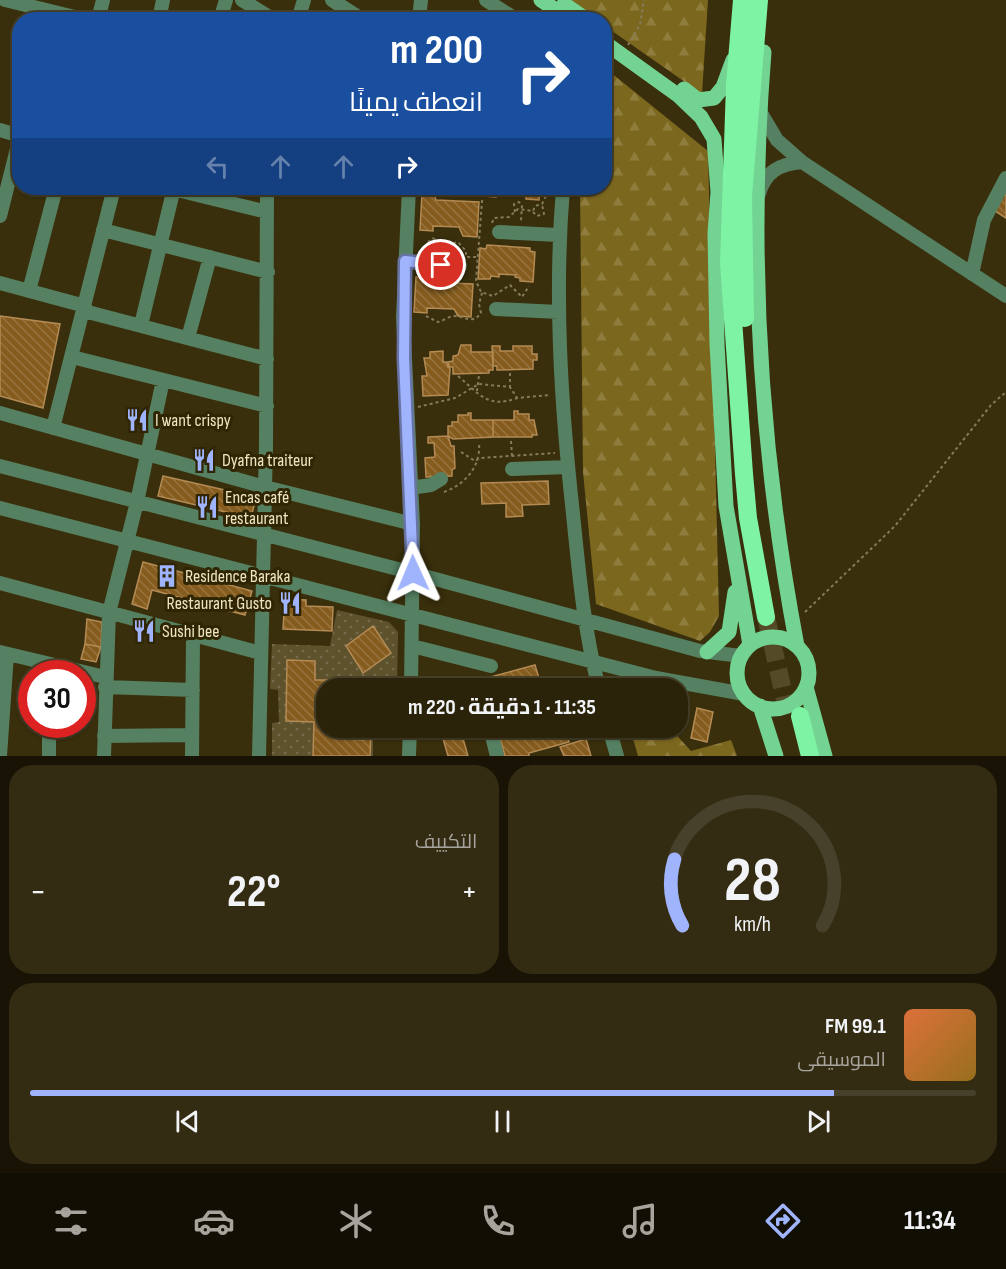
<!DOCTYPE html>
<html lang="ar">
<meta charset="utf-8">
<style>
body{margin:0;font-family:"Sofia Sans Condensed",Cairo,sans-serif;background:#332b12;color:#f1f3f6;direction:rtl;height:100vh;display:flex;flex-direction:column;font-size:22px;white-space:nowrap}
*{box-sizing:border-box;margin:0}
p{font-size:20px;color:#a6a49c}
.icon{flex:none;width:33px;height:33px;fill:none;stroke:currentColor;stroke-width:2;stroke-linecap:round;stroke-linejoin:round}
.map{position:relative;height:756px;overflow:hidden;direction:ltr}
.drawer{display:flex;flex-direction:column;gap:9px;padding:9px;background:#181305;flex:1}
.drawer>*{flex:none}
.hud{position:absolute;left:12px;top:12px;width:600px;height:183px;border-radius:24px;box-shadow:0 2px 4px #0004,0 0 0 2px #47402a;direction:rtl;background:#1a4fa0;color:#fff;overflow:hidden}
.speed{position:absolute;left:18px;top:660px;display:flex;gap:12px;font-size:30px;font-weight:700;text-align:center}
.speed>*{display:grid;place-content:center;width:78px;height:78px;border-radius:50%;background:#2b2309;box-shadow:0 2px 4px #0004,0 0 0 2px #47402a;line-height:1}
.speed .limit{border:9px solid #d22;background:#fff;color:#111}
.pin{position:absolute;display:grid;place-items:center;width:51px;height:51px;color:#fff;margin:-26px;border:3px solid #fff;border-radius:50%;box-shadow:0 2px 6px #0007}
.me{position:absolute;width:66px;margin:-33px;rotate:359deg;stroke-linejoin:round;filter:drop-shadow(0 0 4px #0008)}
.turn{display:flex;align-items:center;gap:21px;height:126px;padding:0 30px;font-size:27px}
.turn .icon{width:78px;height:78px;stroke-width:2.5}
.turn b{display:block;font-size:42px;line-height:51px}
.lanes{display:flex;align-items:center;height:57px;padding:0 30px;background:#0003;justify-content:center;gap:30px;direction:ltr}
.lanes .off{opacity:.35}
.big{font-size:45px;font-weight:700;line-height:1.1}
.drawer .tile{flex:1;display:flex;flex-direction:column;justify-content:center;gap:9px;min-width:0;padding:0 21px;border-radius:24px;background:#332b12}
.drawer .dial{align-items:center;gap:0}
.dial svg{height:156px;overflow:visible;fill:none;stroke:#47402a;stroke-width:7;stroke-linecap:round;text-anchor:middle}
.dial text{fill:#f1f3f6;stroke:none}
.song{display:flex;align-items:center;gap:18px}
.cover{width:72px;height:72px;border-radius:9px;background:linear-gradient(135deg,hsl(20 70% 55%),hsl(40 70% 35%))}
.played{height:6px;border-radius:3px;background:linear-gradient(90deg,#a0b3fd 85%,#47402a 85%)}
.keys{display:flex;justify-content:space-around;direction:ltr}
.heat{display:flex;justify-content:space-between;align-items:center;font-size:33px;direction:ltr}
.drawer .tiles{flex:1;display:grid;gap:9px;grid-template-columns:1fr 1fr}
.tile:last-child{grid-column:span 2}
.trip{position:absolute;left:316px;top:678px;width:372px;height:60px;border-radius:24px;background:#2b2309;box-shadow:0 2px 4px #0004,0 0 0 2px #47402a;font-weight:700;line-height:60px;text-align:center;direction:rtl}
.menu{display:flex;height:96px;justify-content:space-around;align-items:center;background:#110e04;color:#a6a49c}
.menu .icon{width:42px;height:42px}
.menu .current{color:#a0b3fd}
.menu b{font-size:27px;color:#f1f3f6}
.map>svg:first-child{display:block}
</style>
<div class="map">
<svg width="1006" height="756" viewBox="0 0 1006 756">
<defs>
<pattern id="grass-dots" width="8" height="8" patternUnits="userSpaceOnUse" patternTransform="scale(1.5)"><rect width="8" height="8" fill="#5e522d"/><path d="M2 2h.1M6 6h.1" fill="none" stroke="#756b4a" stroke-width="1.8" stroke-linecap="round"/></pattern>
<pattern id="forest-firs" width="22" height="20" patternUnits="userSpaceOnUse" patternTransform="scale(1.5)"><rect width="22" height="20" fill="#7c671e"/><path d="M5 1l3.5 6h-7zM16 11l3.5 6h-7z" fill="#8f7d3d"/></pattern>
<pattern id="building-back-hatch" width="6" height="6" patternUnits="userSpaceOnUse" patternTransform="scale(1.5)"><rect width="6" height="6" fill="#855c1e"/><path d="M-1 5l2 2M0 0l6 6M5-1l2 2" fill="none" stroke="#97733d"/></pattern>
</defs>
<rect width="100%" height="100%" fill="#392f0c"/>
<path fill="url(#grass-dots)" d="M337,610L389,622L398,632L397,688H327V728H396V735L373,737V756H272V723L279,722L278,690L270,689L272,644L330,646Z"/>
<path fill="url(#forest-firs)" d="M567,0H708L702,94L605,26L604,20L595,19Z
M605,68L708,151L719,616L710,632L700,641L596,604L583,472L580,188H604Z
M630,728H670L691,751L731,740L737,756H638Z"/>
<path fill="url(#building-back-hatch)" stroke="#b48b54" stroke-width="1.5" d="M484,188H540L539,200L526,199V195H521V192L504,191V194H496V197L484,196Z
M425,192L434,193L436,200L479,202L477,237L463,236L459,227L433,226V231L420,230L422,194L426,195Z
M1003,193L1006,195V218L992,209Z
M487,245L530,248V251L535,252L533,282L520,281V278L515,277L516,275L499,274V277L491,276L490,279H478L480,248L486,249Z
M420,274L428,275L431,282L473,284L471,317L458,316L454,309L427,308V313L414,312L416,277H420Z
M0,316L60,324L43,408L0,396Z
M461,345H471V352H493V370H489V373L453,374V367H448L447,362L453,361V356L458,355Z
M492,346H500V351H513V346H532V354H537V360H533V369L497,370V366H493Z
M443,351V362H448L450,369L448,395L423,396L422,376H427L424,358H430V352Z
M514,411H518V414H529V420H534L537,435H532V437H493V420H514Z
M468,413H471V420H493V437L453,439L448,436V426H452V422H458V415H468Z
M448,436L451,446H454L455,468L452,470V476L426,477L425,458L435,457L434,443H428V437Z
M163,476L256,497L251,518L158,496Z
M548,481L549,504L522,505L523,516L506,517V503L482,504L481,483Z
M143,562L252,591L245,615L152,590L147,609L132,604Z
M285,599L306,600V606L333,607L332,631L283,629Z
M87,619L102,622L101,647L85,644Z
M373,626L391,653L363,673L346,646Z
M85,644L101,647L96,662L81,659Z
M287,660L315,661V680H330V687H339L327,688V728H338V733H346V739L364,740V729H371L370,756H313L314,722L286,721Z
M535,665L541,685L529,688H450Z
M570,679L573,688H547L546,687Z
M697,708L713,712L707,742L691,738Z
M440,728H460L468,756H448Z
M497,728H565L569,742L529,753V756H505Z
M586,739L591,756H564L560,747Z"/>
<g fill="none" stroke-linecap="round" stroke-linejoin="round">
<path stroke="#544a28" stroke-width="18" stroke-dasharray="18 9" stroke-linecap="butt" d="M766,617L790,721"/>
<path stroke="#857b59" stroke-width="2" stroke-dasharray="3 3" stroke-linecap="butt" d="M628,45L640,25L644,0
M483,188L476,281L481,292L493,296L510,285L522,297L529,286
M515,212L514,204L519,202L522,205L521,221
M533,212L537,216L544,214L542,204
M492,223L494,218L509,217L518,209L533,211L535,206L542,204L547,194L545,188
M428.5 243a4.5 4.5 0 1 1 9 0a4.5 4.5 0 1 1-9 0Z
M437,245L440,252L449,244L458,242L466,251V257H478
M426,316L438,322C443,321 448,317 453,316C465,316 472,325 481,313L479,304L482,293
M510,373V387
M458,376C479,394 488,409 517,398
M477,391L479,375
M418,407L455,398L479,384L510,387L517,398L550,395
M511,441L512,456
M461,452L475,461L480,458L555,453
M444,492C466,484 481,466 479,443
M805,612L895,526L991,405L1006,392"/>
<path stroke="#558162" stroke-width="14" d="M5,0L87,20
M242,0L274,20
M332,0L363,20
M486,0L517,20
M98,20L103,0
M159,20L163,0
M220,20L226,0
M298,20L304,0
M419,20L421,0
M761,113L777,140L802,162L1006,296
M0,130L20,136
M409,188L403,317L413,524L411,688
M455,188H466
M563,188C554,297 561,405 573,514C579,573 584,631 599,688
M173,189L267,212
M759,194C765,172 779,164 802,162
M0,216L20,137
M103,230L268,272
M499,232L558,235
M405,261L460,266
M972,274L984,220L1006,178
M0,283L85,306
M29,291L56,188
M496,309L559,312
M84,311L267,359
M141,325L174,188
M188,338L210,257
M72,357L267,406
M0,413L265,487L413,524
M53,428L114,188
M0,466L413,573L700,651L741,656
M512,469L568,467
M410,488L431,485L441,479
M0,508L656,678L744,694
M0,583L261,653
M412,646L491,666
M0,652L105,677
M105,687L193,690
M490,728L497,756
M609,728L617,756
M464,732L479,728
M104,736L192,735
M0,756L7,654
M49,756V724
M104,756L109,613L137,502L163,380
M192,756L193,637
M259,756L266,445L267,188
M409,756L410,728"/>
<path stroke="#73d392" stroke-width="15" d="M541,0L571,20
M564,4L587,20
M604,42L679,96L701,117L714,139L718,192L715,233L717,344L726,506L750,645
M764,52C748,250 760,451 797,646
M684,89L698,100L714,98L723,87L733,60
M737 673a36 36 0 1 1 72 0a36 36 0 1 1-72 0Z
M707,652L729,632L735,592
M806,687L825,756
M760,706L776,756"/>
<path stroke="#7ef3a4" stroke-width="18" d="M742,0L735,85L729,263L744,474L748,518L766,617
M745,318L743,196L759,0
M800,716L810,756"/>
</g>
<g fill="none" stroke-linecap="round" stroke-linejoin="round">
<g stroke="#6874a4" stroke-width="15">
<path id="route" d="M413,573L404,358L405,261L441,265"/>
</g>
<use href="#route" stroke="#a0b3fd" stroke-width="10"/>
</g>
<defs>
<g id="restaurant-bare" transform="scale(1.8)"><path d="M-5-6h1v4h1v-4h1v4h1v-4h1v5L-1.5 .5V6h-2V.5L-5-1ZM5-6V6H3V1.5H1.5Q1.5-4 5-6Z" fill="#a0b3fd" stroke="#2f2502" stroke-width="2.5" paint-order="stroke"/></g>
<g id="building-bare" transform="scale(1.8)"><path d="M-4-6H4V6H1V3H-1V6H-4ZM-2.5-4.3h1.7v1.8h-1.7ZM.8-4.3h1.7v1.8H.8ZM-2.5-1h1.7V.8h-1.7ZM.8-1h1.7V.8H.8Z" fill="#a0b3fd" stroke="#2f2502" stroke-width="2.5" paint-order="stroke"/></g>
</defs>
<g fill-rule="evenodd">
<use href="#restaurant-bare" x="137" y="420"/>
<use href="#restaurant-bare" x="204" y="460"/>
<use href="#restaurant-bare" x="207" y="507"/>
<use href="#building-bare" x="167" y="576"/>
<use href="#restaurant-bare" x="290" y="603"/>
<use href="#restaurant-bare" x="144" y="631"/>
</g>
<g text-anchor="middle" stroke-width="6" stroke-linejoin="round" paint-order="stroke">
<g font-size="18" fill="#efe5c5" stroke="#2f2502" text-anchor="start">
<text x="155" y="426">I want crispy</text>
<text x="222" y="466">Dyafna traiteur</text>
<text x="225" y="503">Encas café<tspan x="225" dy="21">restaurant</tspan></text>
<text x="185" y="582">Residence Baraka</text>
<text x="272" y="609" text-anchor="end">Restaurant Gusto</text>
<text x="162" y="637">Sushi bee</text>
</g>
</g>
</svg>
<div class="speed"><div class="limit">30</div></div>
<div class="pin" style="left:441px;top:265px;background:#d93025"><svg class="icon" aria-label="arrive" viewBox="0 0 24 24"><path d="M6 21V4h12l-3 4 3 4H6"/></svg></div>
<svg class="me" style="left:413px;top:573px" viewBox="-20 -20 40 40"><path d="M0-17L14 15 0 8-14 15z" fill="#a0b3fd" stroke="#fff" stroke-width="4"/></svg>
<div class="trip">11:35 · 1 دقيقة · 220 m</div>
<div class="hud">
<div class="turn"><svg class="icon" aria-label="right" viewBox="0 0 24 24"><path d="M7 20v-9h11M14 6l5 5-5 5"/></svg><div><b>200 m</b>انعطف يمينًا</div></div>
<div class="lanes"><svg class="icon off" aria-label="left" viewBox="0 0 24 24"><path d="M17 20v-9H6M10 6l-5 5 5 5"/></svg><svg class="icon off" aria-label="ahead" viewBox="0 0 24 24"><path d="M12 20V5M6 11l6-6 6 6"/></svg><svg class="icon off" aria-label="ahead" viewBox="0 0 24 24"><path d="M12 20V5M6 11l6-6 6 6"/></svg><svg class="icon" aria-label="right" viewBox="0 0 24 24"><path d="M7 20v-9h11M14 6l5 5-5 5"/></svg></div>
</div>
</div>
<section class="drawer">
<div class="tiles">
<div class="tile dial"><svg viewBox="0 0 100 80">
<path d="M14 69A42 42 0 1 1 86 69"/>
<path d="M14 69A42 42 0 0 1 10 35" stroke="#a0b3fd"/>
<text x="50" y="56" font-size="32" font-weight="700">28</text>
<text x="50" y="72" font-size="11">km/h</text>
</svg></div>
<div class="tile"><p>التكييف</p>
<div class="heat"><a>−</a><b class="big">22°</b><a>+</a></div>
</div>
<div class="tile">
<div class="song"><i class="cover"></i><div><b>99.1 FM</b><p>الموسيقى</p></div></div>
<div class="played"></div>
<div class="keys"><svg class="icon" aria-label="previous" viewBox="0 0 24 24"><path d="M18 5L8 12l10 7zM5 5v14"/></svg><svg class="icon" aria-label="pause" viewBox="0 0 24 24"><path d="M8 5v14M16 5v14"/></svg><svg class="icon" aria-label="next" viewBox="0 0 24 24"><path d="M6 5l10 7-10 7zM19 5v14"/></svg></div>
</div>
</div>
</section>
<nav class="menu">
<b>11:34</b>
<svg class="icon current" aria-label="directions" viewBox="0 0 24 24"><path d="M12 3l9 9-9 9-9-9zM9 14v-3h6M13 9l2 2-2 2"/></svg>
<svg class="icon" aria-label="music" viewBox="0 0 24 24"><path d="M9 18V5l10-2v13"/><circle cx="6" cy="18" r="3"/><circle cx="16" cy="16" r="3"/></svg>
<svg class="icon" aria-label="phone" viewBox="0 0 24 24"><path d="M5 4h4l2 5-3 2q2 4 5 5l2-3 5 2v4C11 20 4 13 5 4z"/></svg>
<svg class="icon" aria-label="climate" viewBox="0 0 24 24"><path d="M12 3v18M4 7l16 10M4 17L20 7"/></svg>
<svg class="icon" aria-label="car" viewBox="0 0 24 24"><path d="M5 17H2v-5l4-1 3-4h7l3 4 3 1v5h-3M9 17h6M6 11h13"/><circle cx="7" cy="17" r="2"/><circle cx="17" cy="17" r="2"/></svg>
<svg class="icon" aria-label="filters" viewBox="0 0 24 24"><path d="M4 7h16M4 17h16"/><circle cx="9" cy="7" r="2"/><circle cx="15" cy="17" r="2"/></svg>
</nav>
